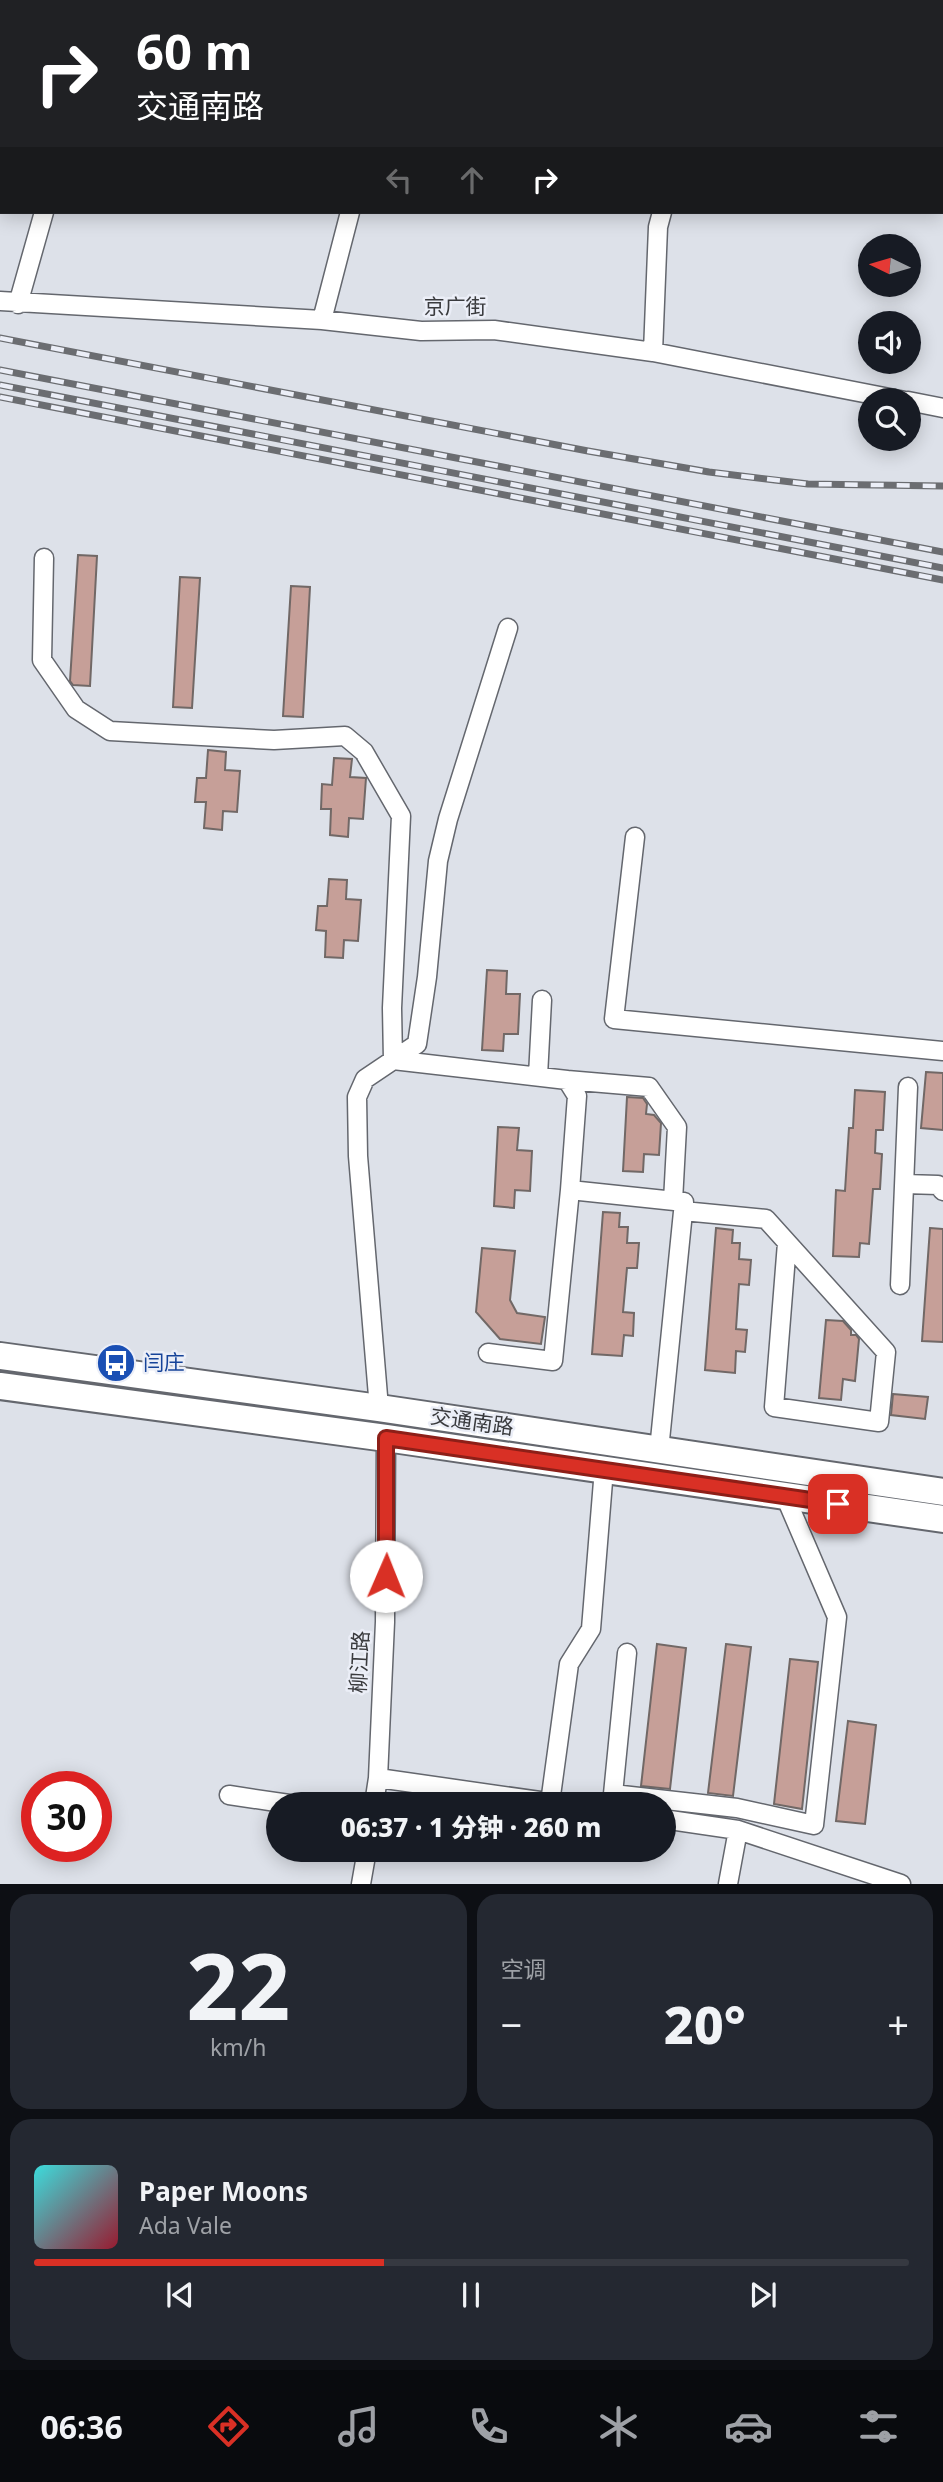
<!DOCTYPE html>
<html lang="zh">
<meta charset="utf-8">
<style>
body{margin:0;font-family:"Noto Sans","Noto Sans SC",sans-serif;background:#242831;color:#f1f3f6;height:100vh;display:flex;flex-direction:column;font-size:26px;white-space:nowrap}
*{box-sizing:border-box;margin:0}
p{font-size:23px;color:#9ea1a6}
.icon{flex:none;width:38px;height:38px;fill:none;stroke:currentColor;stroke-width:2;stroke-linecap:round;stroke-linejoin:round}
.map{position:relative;height:1884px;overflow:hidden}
.details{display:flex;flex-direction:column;gap:10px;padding:10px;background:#0d0f14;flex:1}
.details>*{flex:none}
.banner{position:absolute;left:0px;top:0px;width:943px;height:214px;box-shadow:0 4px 18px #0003;background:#202124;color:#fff;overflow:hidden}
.needle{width:46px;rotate:275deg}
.buttons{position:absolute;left:858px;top:234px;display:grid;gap:14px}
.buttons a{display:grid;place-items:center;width:63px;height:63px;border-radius:50%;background:#171b24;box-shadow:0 4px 18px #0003;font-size:35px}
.speed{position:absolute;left:21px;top:1771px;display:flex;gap:14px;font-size:35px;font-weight:700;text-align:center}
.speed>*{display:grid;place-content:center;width:91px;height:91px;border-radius:50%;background:#171b24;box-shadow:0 4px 18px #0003;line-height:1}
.speed .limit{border:10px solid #d22;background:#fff;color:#111}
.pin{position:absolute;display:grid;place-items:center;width:60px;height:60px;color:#fff;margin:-30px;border-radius:14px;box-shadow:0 4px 10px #0006}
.me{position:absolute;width:77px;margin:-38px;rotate:1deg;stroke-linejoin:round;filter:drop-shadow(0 0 5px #0008)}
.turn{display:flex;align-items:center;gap:24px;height:147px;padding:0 21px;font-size:32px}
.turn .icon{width:91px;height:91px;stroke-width:2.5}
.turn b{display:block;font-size:49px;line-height:60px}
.lanes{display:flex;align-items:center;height:66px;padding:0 21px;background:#0003;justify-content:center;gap:35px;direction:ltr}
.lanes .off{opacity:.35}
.big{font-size:52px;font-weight:800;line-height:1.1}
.details .widget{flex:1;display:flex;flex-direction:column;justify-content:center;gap:10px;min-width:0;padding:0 24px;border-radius:21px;background:#242831}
.details .dial{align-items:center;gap:0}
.dial b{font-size:91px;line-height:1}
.song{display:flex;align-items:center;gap:21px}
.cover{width:84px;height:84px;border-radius:10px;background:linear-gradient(135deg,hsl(180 70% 55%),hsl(350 70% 35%))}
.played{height:7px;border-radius:4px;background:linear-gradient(90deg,#d93025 40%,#363941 40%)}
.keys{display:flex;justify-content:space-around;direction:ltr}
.heat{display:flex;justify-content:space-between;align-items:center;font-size:38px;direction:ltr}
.details .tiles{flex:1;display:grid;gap:10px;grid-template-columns:1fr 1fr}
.widget:last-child{grid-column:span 2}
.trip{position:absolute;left:266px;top:1792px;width:410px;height:70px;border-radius:35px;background:#171b24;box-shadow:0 4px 18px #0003;font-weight:800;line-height:70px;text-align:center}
.menu{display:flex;height:112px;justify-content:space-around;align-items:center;background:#090b0e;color:#9ea1a6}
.menu .icon{width:49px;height:49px}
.menu .current{color:#d93025}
.menu b{font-size:32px;color:#f1f3f6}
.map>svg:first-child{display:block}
</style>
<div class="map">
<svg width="943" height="1884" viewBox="0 0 943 1884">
<rect width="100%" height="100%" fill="#dde1e9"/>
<path fill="#c69f98" stroke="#716866" stroke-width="2" d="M78,555L97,556L90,686L73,685L70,681Z
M180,577L200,578L192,708L173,707Z
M291,586L310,587L303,717L283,716Z
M208,750L226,752L225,770L240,771L237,812L223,811L222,830L204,828L206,802H195L197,778H206Z
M334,758L352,759L350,777L366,778L363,819L349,818L348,837L330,835L331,809H321L322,784L332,785Z
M329,879L347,880L346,899L361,900L358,941L344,940L343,958L325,957L326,931L316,930L318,906H327Z
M487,970L507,971L506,994H520L518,1034H504L503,1051L482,1050Z
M926,1072L943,1073V1130L921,1128Z
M855,1090L885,1092L883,1130H876L875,1153L882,1154L880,1189H873L869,1244L860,1243L859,1257L833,1256L836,1190L845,1191L849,1128H853Z
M627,1097L643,1098L647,1104L646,1114L654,1115L661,1123L659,1155L644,1154L643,1172L623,1171Z
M498,1127L519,1128L517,1150L532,1151L530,1191L515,1190L514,1208L494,1206Z
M603,1212L620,1213L619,1227H628L627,1243H639L637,1268H627L623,1312L634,1313L633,1336L624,1335L622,1356L592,1354Z
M716,1228L733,1230L732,1243H740L739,1259L751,1260L749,1285L739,1284L736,1329L747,1330L745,1352L736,1351L735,1373L705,1370Z
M930,1228L943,1229V1342L922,1341Z
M482,1248L515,1251L510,1300L517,1313L545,1317L541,1344L500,1339L476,1312Z
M826,1320L843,1321L851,1330V1335H856L859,1339L855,1381L843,1379L841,1400L819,1398Z
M893,1394L928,1397L925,1419L891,1415Z
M657,1644L686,1648L670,1789L641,1786Z
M726,1644L751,1647L733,1796L708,1793Z
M790,1659L818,1662L802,1809L774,1804Z
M848,1721L876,1725L865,1824L836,1821Z"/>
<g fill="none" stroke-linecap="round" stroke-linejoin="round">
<g stroke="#64676e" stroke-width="21">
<path id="street" d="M680,0V2
M219,2L221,0
M394,2V0
M942,6H943
M0,301L322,320L421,331L494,330L653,352L905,401
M18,304L44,212
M322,320L350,212
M653,352L658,227L662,212
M908,401L943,408
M44,558L42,660L76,709L110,731L274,740L345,736L364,752L401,816L392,1008L393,1060L567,1080L577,1096L570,1190L684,1202L659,1450
M635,837L614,1019L943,1051
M538,1076L542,1000
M567,1080L649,1087L677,1127L673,1201
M905,1184L938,1185L943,1191
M683,1211L766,1219L886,1352L879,1422L774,1407L787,1243
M900,1285L908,1087
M488,1353L553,1361L570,1190
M379,1408L358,1156L357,1097L365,1079L417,1044L427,977L438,861L448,819L508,628
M627,1653L613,1794L737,1808L814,1825L837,1617L785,1496
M378,1778L561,1804
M229,1795L289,1804
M550,1803L569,1664L591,1629L604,1469
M374,1804L378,1778L385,1622L386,1438
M663,1819L738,1830L901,1884
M361,1884L367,1850
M728,1884L738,1830"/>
</g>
<g stroke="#64676e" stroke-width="30">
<path id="secondary" d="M0,1356L379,1408L943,1492
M0,1386L386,1438L943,1519"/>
</g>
<use href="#street" stroke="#fff" stroke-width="18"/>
<use href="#secondary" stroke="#fff" stroke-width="26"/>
<g stroke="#6b6d71" stroke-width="7">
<path id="rail" d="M208,2L210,0
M0,197L2,196
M0,338L588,451L709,472L808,484L943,486
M0,370L943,552
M0,385L943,568
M0,397L943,580"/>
</g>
<use href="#rail" stroke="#ebeef7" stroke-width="4.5" stroke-dasharray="13" stroke-linecap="butt"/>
</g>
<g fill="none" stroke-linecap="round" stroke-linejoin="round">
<g stroke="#8d1f18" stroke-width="18">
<path id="route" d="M386,1576V1438L838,1504"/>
</g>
<use href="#route" stroke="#d93025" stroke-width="12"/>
</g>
<defs>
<g id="bus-disc" transform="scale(2.0125)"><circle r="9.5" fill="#1a4fb4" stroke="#ebeef7"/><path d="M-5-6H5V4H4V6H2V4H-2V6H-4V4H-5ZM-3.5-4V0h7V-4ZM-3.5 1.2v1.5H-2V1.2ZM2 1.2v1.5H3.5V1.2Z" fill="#fff"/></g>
</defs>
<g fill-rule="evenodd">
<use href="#bus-disc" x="116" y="1363"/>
</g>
<g text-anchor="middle" stroke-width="5" stroke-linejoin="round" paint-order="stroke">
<g font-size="21" fill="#3a3b3e" stroke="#ebeef7">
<text x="455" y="314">京广街</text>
<text transform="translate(472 1422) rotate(8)" y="7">交通南路</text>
<text transform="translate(360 1662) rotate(-87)" y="7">柳江路</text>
</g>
<g font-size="21" fill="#164399" stroke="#ebeef7" text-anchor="start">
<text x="143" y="1370">闫庄</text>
</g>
</g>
</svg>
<div class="buttons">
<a><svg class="needle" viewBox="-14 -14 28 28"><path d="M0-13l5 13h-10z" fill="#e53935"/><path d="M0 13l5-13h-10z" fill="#9ea1a6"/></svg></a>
<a><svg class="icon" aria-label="sound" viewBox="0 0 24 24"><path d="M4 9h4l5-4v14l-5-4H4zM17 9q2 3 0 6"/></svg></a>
<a><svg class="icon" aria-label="search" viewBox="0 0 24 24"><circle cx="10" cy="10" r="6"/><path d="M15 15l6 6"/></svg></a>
</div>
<div class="speed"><div class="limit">30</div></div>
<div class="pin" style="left:838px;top:1504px;background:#d93025"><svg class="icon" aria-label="arrive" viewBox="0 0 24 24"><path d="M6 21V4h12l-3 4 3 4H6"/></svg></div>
<svg class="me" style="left:386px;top:1576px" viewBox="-20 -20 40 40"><circle r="19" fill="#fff"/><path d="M0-13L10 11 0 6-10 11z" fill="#d93025"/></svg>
<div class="trip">06:37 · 1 分钟 · 260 m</div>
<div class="banner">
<div class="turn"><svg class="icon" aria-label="right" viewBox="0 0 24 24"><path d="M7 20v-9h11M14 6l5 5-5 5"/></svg><div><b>60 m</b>交通南路</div></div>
<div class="lanes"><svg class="icon off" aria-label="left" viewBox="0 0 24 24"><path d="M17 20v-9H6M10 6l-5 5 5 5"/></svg><svg class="icon off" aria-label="ahead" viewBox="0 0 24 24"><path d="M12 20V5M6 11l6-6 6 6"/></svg><svg class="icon" aria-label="right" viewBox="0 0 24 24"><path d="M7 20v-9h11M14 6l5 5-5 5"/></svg></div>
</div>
</div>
<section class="details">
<div class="tiles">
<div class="widget dial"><b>22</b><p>km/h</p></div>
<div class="widget"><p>空调</p>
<div class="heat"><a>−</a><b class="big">20°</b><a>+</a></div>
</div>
<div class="widget">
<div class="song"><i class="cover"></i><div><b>Paper Moons</b><p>Ada Vale</p></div></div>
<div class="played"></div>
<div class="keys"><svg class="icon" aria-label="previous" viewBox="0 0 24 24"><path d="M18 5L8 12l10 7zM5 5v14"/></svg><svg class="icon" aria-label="pause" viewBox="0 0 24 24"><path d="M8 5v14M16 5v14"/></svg><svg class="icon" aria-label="next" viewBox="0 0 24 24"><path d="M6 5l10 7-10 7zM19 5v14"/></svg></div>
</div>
</div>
</section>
<nav class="menu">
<b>06:36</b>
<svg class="icon current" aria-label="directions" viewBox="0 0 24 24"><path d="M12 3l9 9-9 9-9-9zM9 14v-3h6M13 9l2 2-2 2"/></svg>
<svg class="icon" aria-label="music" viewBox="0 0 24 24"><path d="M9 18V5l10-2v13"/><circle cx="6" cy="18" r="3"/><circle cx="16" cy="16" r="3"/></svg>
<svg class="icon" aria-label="phone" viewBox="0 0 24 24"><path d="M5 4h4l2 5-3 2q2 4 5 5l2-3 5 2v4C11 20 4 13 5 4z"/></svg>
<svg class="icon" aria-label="climate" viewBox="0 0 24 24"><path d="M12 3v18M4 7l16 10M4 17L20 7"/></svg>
<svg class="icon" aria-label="car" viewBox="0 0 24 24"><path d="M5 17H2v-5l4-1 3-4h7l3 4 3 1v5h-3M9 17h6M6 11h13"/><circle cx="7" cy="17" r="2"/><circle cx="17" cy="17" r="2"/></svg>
<svg class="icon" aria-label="filters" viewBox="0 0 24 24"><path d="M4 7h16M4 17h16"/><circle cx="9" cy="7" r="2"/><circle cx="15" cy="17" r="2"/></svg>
</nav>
